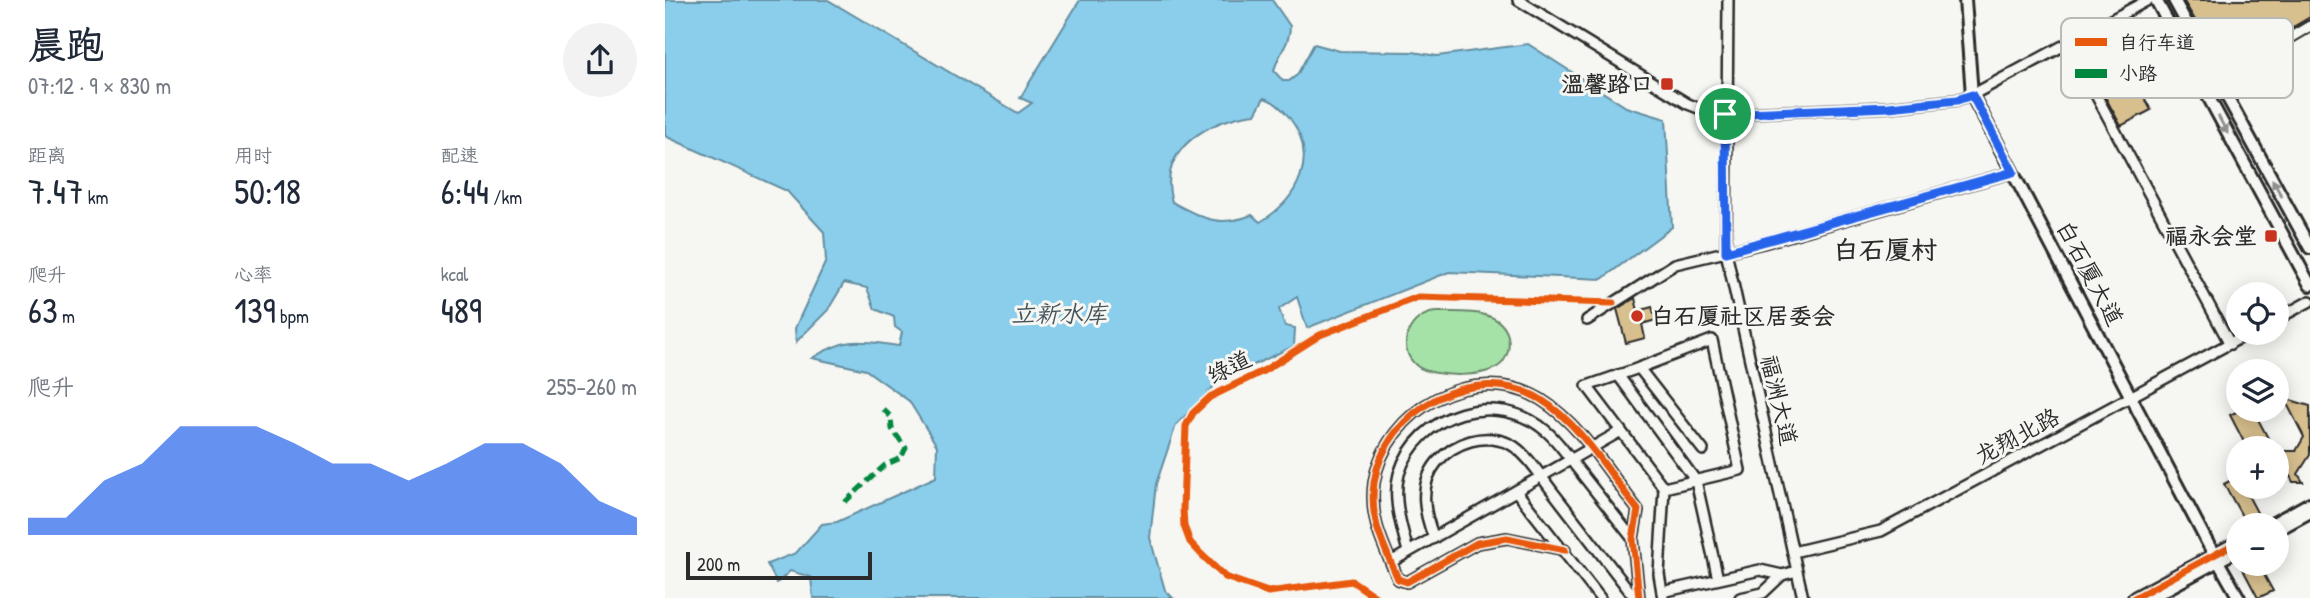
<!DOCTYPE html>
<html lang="zh">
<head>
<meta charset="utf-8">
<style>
	body { margin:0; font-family:"Patrick Hand","LXGW WenKai TC",sans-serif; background:#f2f2f3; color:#1f2937; height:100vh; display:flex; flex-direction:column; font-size:26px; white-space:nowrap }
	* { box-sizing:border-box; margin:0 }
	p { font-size:23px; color:#747a83 }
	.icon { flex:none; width:38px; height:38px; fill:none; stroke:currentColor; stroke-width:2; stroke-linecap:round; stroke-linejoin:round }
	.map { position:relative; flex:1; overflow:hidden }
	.drawer { display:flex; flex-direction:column; background:#fff; width:665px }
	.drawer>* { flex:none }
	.tools { position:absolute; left:1561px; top:282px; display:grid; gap:14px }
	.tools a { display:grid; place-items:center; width:63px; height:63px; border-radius:50%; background:#fff; box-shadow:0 4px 18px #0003; font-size:35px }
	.scale { position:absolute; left:21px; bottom:18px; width:186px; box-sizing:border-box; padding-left:7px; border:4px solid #2b2b2b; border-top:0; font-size:19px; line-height:24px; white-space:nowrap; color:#2b2b2b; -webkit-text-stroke:5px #f6f6f2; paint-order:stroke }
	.pin { position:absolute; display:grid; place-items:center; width:60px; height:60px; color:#fff; margin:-30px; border:4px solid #fff; border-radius:50%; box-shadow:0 2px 7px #0007 }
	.round { display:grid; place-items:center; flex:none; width:74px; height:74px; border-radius:37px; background:#f2f2f3 }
	.head { display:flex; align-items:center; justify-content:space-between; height:119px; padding:0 28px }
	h1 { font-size:38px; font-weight:600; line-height:52px }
	.figures { display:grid; grid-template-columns:repeat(3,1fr); gap:10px; height:119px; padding:7px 28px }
	.figures div { display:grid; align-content:center }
	.figures b { font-size:35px; font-weight:600 }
	.figures small { font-size:19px; font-weight:400 }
	.figures p { font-size:19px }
	.chart { height:196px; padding:14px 28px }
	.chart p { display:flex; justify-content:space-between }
	.chart svg { width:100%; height:126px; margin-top:7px; fill:#2563eb; opacity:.7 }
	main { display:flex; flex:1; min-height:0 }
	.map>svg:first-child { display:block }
	.green { fill:#a5e2a8; stroke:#68866a; stroke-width:2 }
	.water { fill:#8aceec; stroke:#648d9f; stroke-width:2; fill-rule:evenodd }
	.building { fill:#d7bf8e; stroke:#2b2b2b; stroke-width:2 }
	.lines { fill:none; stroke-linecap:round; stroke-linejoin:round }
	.minor-casing { stroke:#2b2b2b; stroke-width:14 }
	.major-casing { stroke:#2b2b2b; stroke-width:16 }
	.minor { stroke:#f6f6f2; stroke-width:9 }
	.major { stroke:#f6f6f2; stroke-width:10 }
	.quiet { stroke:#00873e; stroke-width:5; stroke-dasharray:10 5; stroke-linecap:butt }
	.cycleway-casing { stroke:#f6f6f2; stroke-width:11 }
	.cycleway { stroke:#e8590c; stroke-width:7 }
	.oneway { fill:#90908e }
	.route-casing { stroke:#fff; stroke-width:14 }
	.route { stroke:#2563eb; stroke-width:9 }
	.poi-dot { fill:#c8321e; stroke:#f6f6f2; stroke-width:2.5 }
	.labels { text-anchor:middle; stroke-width:6; stroke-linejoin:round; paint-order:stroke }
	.poi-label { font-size:23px; font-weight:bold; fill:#2b2b2b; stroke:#f6f6f2; text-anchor:end }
	.street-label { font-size:23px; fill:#2b2b2b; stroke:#f6f6f2 }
	.water-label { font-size:24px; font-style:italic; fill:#43545b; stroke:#f6f6f2 }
	.quarter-label { font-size:26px; font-weight:bold; fill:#2b2b2b; stroke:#f6f6f2 }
	.key { fill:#f6f6f2; stroke:#b9b9b6; stroke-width:2 }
	.key-label { font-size:19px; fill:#2b2b2b }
</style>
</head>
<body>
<main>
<section class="drawer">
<div class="head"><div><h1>晨跑</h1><p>07:12 · 9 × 830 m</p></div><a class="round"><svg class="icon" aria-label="share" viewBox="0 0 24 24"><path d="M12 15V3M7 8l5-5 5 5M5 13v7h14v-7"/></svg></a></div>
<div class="figures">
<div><p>距离</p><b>7.47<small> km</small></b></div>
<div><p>用时</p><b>50:18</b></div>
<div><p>配速</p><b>6:44<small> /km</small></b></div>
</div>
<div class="figures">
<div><p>爬升</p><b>63<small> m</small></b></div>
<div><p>心率</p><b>139<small> bpm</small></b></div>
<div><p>kcal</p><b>489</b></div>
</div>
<div class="chart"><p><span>爬升</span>255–260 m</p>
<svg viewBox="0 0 160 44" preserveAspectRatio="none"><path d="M0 44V38L10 38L20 25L30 19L40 6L50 6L60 6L70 12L80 19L90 19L100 25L110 19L120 12L130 12L140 19L150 32L160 38V44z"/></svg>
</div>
</section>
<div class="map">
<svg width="1645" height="598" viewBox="0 0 1645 598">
	<rect width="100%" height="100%" fill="#f6f6f2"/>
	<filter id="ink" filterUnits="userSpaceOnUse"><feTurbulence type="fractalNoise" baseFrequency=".0143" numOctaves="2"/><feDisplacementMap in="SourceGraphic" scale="14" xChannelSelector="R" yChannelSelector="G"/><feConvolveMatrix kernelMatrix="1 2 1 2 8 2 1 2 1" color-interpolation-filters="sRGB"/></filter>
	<g filter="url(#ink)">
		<path class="green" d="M772,312C796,313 835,307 843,336C845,345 843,355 838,362C826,379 767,378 752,366C729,347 745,313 772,312Z"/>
		<path class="water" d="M0,0H163L353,113L367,103L355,98L415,0H607L625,26C625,45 613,53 609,71L618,81H624L632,75L649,44L675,51L748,52L772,56L863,44L961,107L1001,119L1007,227L937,279L784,272L642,328L632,297L614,309L620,326L630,328L629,346L554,381L511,425L491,484L485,538L500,590L508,598H148L146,577L125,571L112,583L102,564L131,553L157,524L172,522L271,477L272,446L244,401L201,370L147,358C184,336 194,341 234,346L237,332L230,327L229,317L210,309L202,288L179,283L163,310L131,342L130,328L161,261L159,232L122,191L0,136ZM599,98C610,101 617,108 624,117C655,157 633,200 595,222L587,215C553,228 537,218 507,202C491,148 546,119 590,114Z"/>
		<g class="building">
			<polygon points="1518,0 1645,0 1645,17 1559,68"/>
			<polygon points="1444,32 1486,110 1456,126 1414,49"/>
			<polygon points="970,298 973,311 987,307 991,320 977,324 980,338 961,343 952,309"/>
			<polygon points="1619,398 1645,406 1645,455 1633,474 1638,482 1628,482 1612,451 1631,451 1639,437"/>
			<polygon points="1575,410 1588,410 1603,438 1582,448 1565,415"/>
			<polygon points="1570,478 1573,486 1578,486 1595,518 1582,525 1559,484"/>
			<polygon points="1575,564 1593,564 1608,591 1593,598"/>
		</g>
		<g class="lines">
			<defs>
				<g id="minor">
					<polyline points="853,0 1023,104 1041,111 1060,114 1224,107 1292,100 1307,95 1483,0"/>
					<polyline points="1063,0 1061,252 1138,598"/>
					<polyline points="1403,43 1565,344"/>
					<polyline points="1553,80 1645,26"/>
					<polyline points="1612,319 1645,301"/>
					<polyline points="922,320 1010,264 1098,243 1348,172"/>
					<polyline points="953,375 1031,481 1053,579"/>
					<polyline points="956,431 922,386 974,368"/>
					<polyline points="851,491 935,598"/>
					<path d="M769,538C759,513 753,485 772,462C790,442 819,432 845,444C862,453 876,477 888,492C915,527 943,563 970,598"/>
					<path d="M900,550L842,538L812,543L742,582L733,579C719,545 704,521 709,483C720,408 810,361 875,399C916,424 944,473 973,510L968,539L974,598"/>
					<path d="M743,552C737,527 727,500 734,474C753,412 832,389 881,431C893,441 903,456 912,468C931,492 950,516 968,539"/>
					<polyline points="1128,552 1216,531 1586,332"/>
					<polyline points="726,562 956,431 999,488 1075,470 1047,340 974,368 1038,450"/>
					<polyline points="997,592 1095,570 1117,575"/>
					<polyline points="998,598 994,574 999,488"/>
					<polyline points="1075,598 1098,593 1117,575 1132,571"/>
				</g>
				<g id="major">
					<polyline points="1300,0 1307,95 1542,542 1574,598"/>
					<polyline points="1491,0 1645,285"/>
					<polyline points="1509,0 1645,248"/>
					<polyline points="1605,525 1645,503"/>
					<polyline points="1612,530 1645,512"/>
					<polyline points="1469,598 1573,542"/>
					<polyline points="1485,598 1573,550"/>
				</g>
			</defs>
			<use href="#minor" class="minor-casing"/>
			<use href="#major" class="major-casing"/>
			<use href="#minor" class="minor"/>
			<use href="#major" class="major"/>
			<polyline class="quiet" points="180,502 220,465 236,458 241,448 227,429 226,417 216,407"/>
			<defs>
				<g id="cycleway">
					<path d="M900,550L842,538L812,543L742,582L733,579C719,545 704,521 709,483C720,408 810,361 875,399C916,424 944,473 973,510L968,539L974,598"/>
					<polyline points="712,598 687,581 603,592 560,577 536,554 525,542 519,526 518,509 521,426 528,413 545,397 600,370 655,335 753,297 948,303"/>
					<polyline points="1469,598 1573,542"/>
				</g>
			</defs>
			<use href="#cycleway" class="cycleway-casing"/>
			<use href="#cycleway" class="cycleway"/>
		</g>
		<defs><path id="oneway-solid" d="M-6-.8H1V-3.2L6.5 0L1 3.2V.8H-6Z" transform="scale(1.75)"/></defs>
		<g class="oneway">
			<use href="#oneway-solid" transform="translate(1558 125) rotate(62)"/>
			<use href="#oneway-solid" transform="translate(1612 188) rotate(-119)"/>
		</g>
	</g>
	<g class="lines" filter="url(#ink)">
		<defs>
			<polygon id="route" points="1307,95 1348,172 1061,252 1060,114 1224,107 1292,100"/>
		</defs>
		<use href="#route" class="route-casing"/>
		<use href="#route" class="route"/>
	</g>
	<g class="poi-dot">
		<rect x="995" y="77" width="14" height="14" rx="3.5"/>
		<rect x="1599" y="229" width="14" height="14" rx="3.5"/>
		<circle cx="972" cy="316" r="7"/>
	</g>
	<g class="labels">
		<g class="poi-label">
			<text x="988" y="92">温馨路口</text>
			<text x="1592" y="244">福永会堂</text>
			<text x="986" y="324" text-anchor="start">白石厦社区居委会</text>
		</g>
		<g class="street-label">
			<text transform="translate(1425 273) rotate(62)" y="8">白石厦大道</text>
			<text transform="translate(564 367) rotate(-27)" y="8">绿道</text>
			<text transform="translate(1114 400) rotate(77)" y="8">福洲大道</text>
			<text transform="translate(1352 436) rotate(-28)" y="8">龙翔北路</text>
		</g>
		<g class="water-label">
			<text x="394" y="322">立新水库</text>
		</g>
		<g class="quarter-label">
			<text x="1220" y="259">白石厦村</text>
		</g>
	</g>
	<rect x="1396" y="18" width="232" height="80" rx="10" class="key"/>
	<rect x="1410" y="38" width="32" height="8" fill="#e8590c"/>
	<rect x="1410" y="69" width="32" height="9" fill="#00873e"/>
	<g class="key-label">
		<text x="1454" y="49">自行车道</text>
		<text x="1454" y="80">小路</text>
	</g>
</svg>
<div class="tools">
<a><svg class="icon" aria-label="locate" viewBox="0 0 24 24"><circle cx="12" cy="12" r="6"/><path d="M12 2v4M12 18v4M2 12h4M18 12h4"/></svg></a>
<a><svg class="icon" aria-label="layers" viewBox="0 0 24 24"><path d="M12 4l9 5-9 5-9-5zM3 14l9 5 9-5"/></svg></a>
<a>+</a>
<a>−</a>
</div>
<div class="scale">200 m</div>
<div class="pin" style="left:1060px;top:114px;background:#1e9e55"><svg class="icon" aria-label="arrive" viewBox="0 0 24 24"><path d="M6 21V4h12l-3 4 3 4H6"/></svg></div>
</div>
</main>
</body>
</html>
